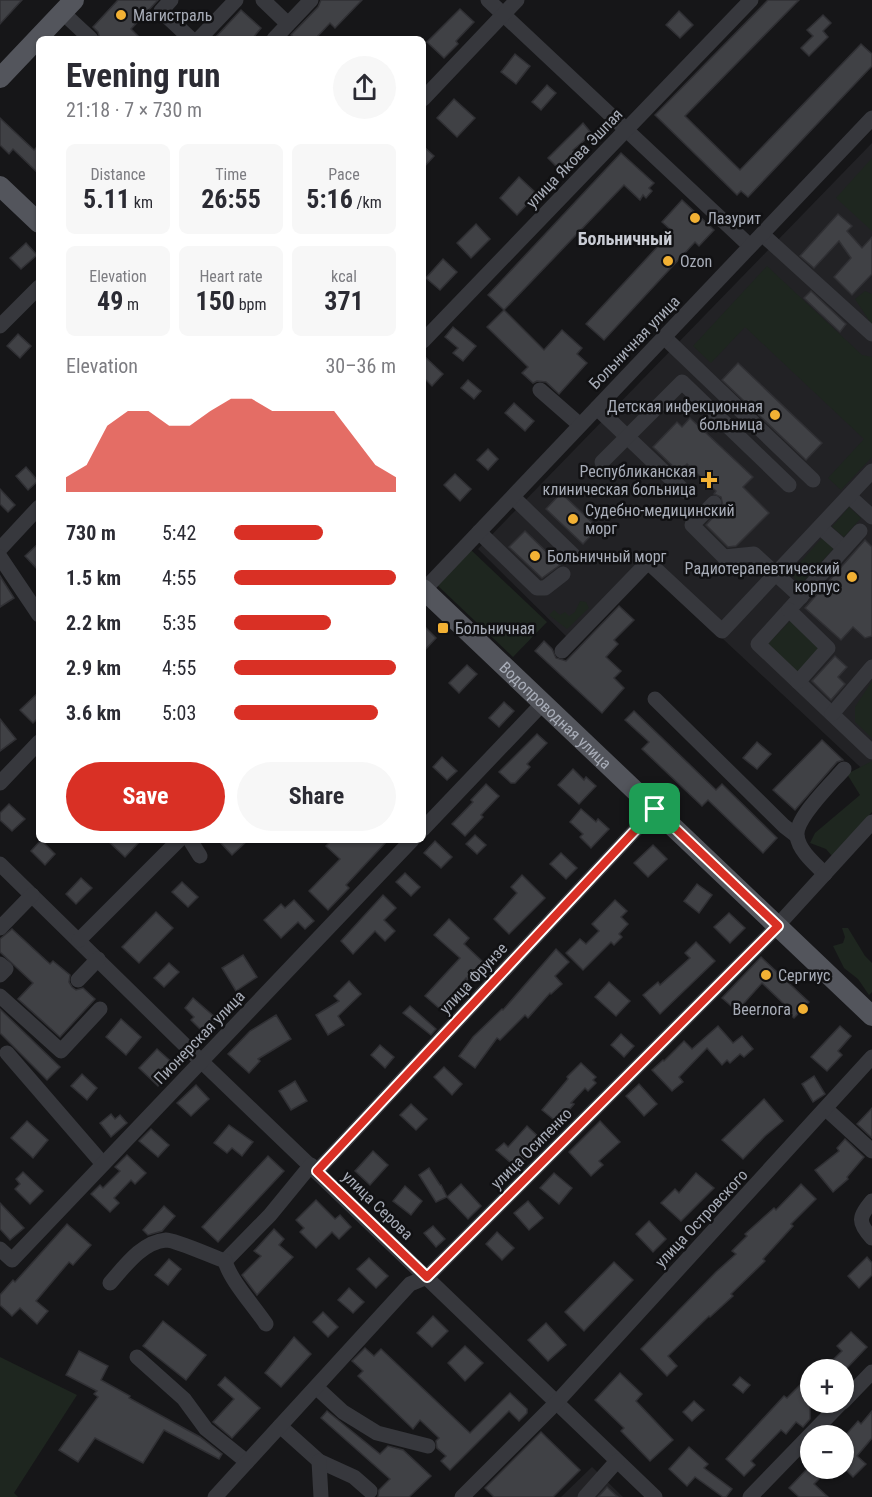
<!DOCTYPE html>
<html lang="en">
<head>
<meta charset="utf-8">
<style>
	body { margin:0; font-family:"Roboto Condensed",sans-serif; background:#f7f7f7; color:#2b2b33; height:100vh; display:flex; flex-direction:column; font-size:22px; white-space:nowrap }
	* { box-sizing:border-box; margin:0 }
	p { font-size:20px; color:#7c7c81 }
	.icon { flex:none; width:33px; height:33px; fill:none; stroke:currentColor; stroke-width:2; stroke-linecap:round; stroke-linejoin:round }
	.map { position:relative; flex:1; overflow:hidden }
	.details { position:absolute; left:36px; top:36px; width:390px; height:807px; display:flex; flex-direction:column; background:#fff; border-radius:9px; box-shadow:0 2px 4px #0004 }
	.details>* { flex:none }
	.controls { position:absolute; left:800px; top:1359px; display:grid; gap:12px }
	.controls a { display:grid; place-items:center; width:54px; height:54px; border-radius:50%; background:#fff; box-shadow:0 2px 4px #0004; font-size:30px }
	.pin { position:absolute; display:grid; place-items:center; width:51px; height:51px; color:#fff; margin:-26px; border-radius:12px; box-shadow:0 3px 9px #0006 }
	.round { display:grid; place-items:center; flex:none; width:63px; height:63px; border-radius:32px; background:#f7f7f7 }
	.head { display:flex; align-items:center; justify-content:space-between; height:102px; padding:0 30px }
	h1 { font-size:33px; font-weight:700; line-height:45px }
	.stats { display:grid; grid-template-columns:repeat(3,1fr); gap:9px; height:102px; padding:6px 30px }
	.stats div { display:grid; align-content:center; border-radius:9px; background:#f7f7f7; text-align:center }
	.stats b { font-size:26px; font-weight:700 }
	.stats small { font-size:16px; font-weight:400 }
	.stats p { font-size:16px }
	.chart { height:168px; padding:12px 30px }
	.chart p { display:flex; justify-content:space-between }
	.chart svg { width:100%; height:108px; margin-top:6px; fill:#d93025; opacity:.7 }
	.button { display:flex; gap:12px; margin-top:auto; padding:12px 30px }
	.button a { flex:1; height:69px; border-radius:36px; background:#d93025; color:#fff; font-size:24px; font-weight:700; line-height:69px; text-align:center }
	.button a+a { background:#f7f7f7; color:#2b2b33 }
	ul { padding:0 30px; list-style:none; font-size:20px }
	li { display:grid; grid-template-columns:96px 72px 1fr; align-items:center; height:45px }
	li i { height:15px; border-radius:8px; background:#d93025 }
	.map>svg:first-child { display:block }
	.built { fill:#222225 }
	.green { fill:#1e261f }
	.building { fill:#404145; stroke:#303034; stroke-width:1.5 }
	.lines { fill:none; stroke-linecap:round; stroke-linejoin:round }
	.minor { stroke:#37383d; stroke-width:15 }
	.major { stroke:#53555c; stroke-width:20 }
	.route-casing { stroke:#fff; stroke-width:12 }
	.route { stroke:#d93025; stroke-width:8 }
	.poi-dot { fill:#f2b134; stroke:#111113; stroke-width:2 }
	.labels { text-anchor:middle; stroke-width:5; stroke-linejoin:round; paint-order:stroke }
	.poi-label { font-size:16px; fill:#a8adb8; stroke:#111113; text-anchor:start }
	.street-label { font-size:16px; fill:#a8adb8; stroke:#111113 }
	.neighbourhood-label { font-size:18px; font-weight:bold; fill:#c9ccd4; stroke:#111113 }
</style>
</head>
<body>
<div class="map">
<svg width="872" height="1497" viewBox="0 0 872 1497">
	<rect width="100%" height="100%" fill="#161618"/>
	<g class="built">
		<polygon points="872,143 872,778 648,569 574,644 478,549"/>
		<polygon points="592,1467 623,1497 561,1497"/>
	</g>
	<g class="green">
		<polygon points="872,158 872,231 836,198"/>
		<polygon points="767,266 862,355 872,357 872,457 841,490 828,478 864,439 745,327 711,363 693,346"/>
		<polygon points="865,291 872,294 872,325 855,299"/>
		<polygon points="849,507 861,518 844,537 832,527"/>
		<polygon points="822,538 834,548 801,584 790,574"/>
		<polygon points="470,549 547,622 513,657 436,584"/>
		<polygon points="580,601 586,602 589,608 567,629 549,615 554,610 560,615 565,612 569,616 575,612"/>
		<polygon points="792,619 823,648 793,678 763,649"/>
		<polygon points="872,681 872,738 855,722 855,707"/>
		<polygon points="872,761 872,812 832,856 826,849 810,843 815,833 860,795 847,774"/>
		<polygon points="842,928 848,928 865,956 872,963 872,992 869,995 858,979 844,968 833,946 843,943 845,937"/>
		<polygon points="0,1357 77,1395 14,1493 18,1497 0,1497"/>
	</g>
	<g class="building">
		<polygon points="0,0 22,0 0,24"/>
		<polygon points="118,0 158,0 131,29 141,39 100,39 98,32 93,27"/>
		<polygon points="321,0 362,0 335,28 330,23 315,39 296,39 291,35 318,7"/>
		<polygon points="768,0 799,0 685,116 740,170 861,44 872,54 872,66 748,197 741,191 737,195 655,115"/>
		<polygon points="460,9 474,22 456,41 458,44 444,58 427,42"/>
		<polygon points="241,10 261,28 252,39 214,39"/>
		<polygon points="679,11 693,25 680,38 666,25"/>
		<polygon points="823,15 831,23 823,31 828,37 809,56 801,48 813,36 807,30"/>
		<polygon points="515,54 530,66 516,84 501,72"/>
		<polygon points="547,85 556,93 541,110 532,102"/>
		<polygon points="454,99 475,118 457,137 437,118"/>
		<polygon points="0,118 34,150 39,145 39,174 13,149 9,154 0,145"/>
		<polygon points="583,123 592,134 573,150 577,154 560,170 548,158"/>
		<polygon points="423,146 434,156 423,168"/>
		<polygon points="621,153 654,183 649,188 652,191 646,198 643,195 640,200 624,185 504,310 488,295"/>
		<polygon points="519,177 537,194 517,215 500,198"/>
		<polygon points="682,200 714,230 699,246 695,242 604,340 586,324 672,231 662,222"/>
		<polygon points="838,214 852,226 847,231 862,248 872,237 872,274 852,295 834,277 851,258 839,241 814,268 800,256"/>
		<polygon points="476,224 490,239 471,258 457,243"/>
		<polygon points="26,243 37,255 21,269 10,258"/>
		<polygon points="443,259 457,272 440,290 426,278"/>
		<polygon points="811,291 846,324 840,332 804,298"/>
		<polygon points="504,310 544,350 562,330 582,348 577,354 587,363 559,394 546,382 537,381 533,383 522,373 528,367 487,327"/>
		<polygon points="453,327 476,346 463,361 453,353 458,348 445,337"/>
		<polygon points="18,334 31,346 20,358 7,346"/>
		<polygon points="423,355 443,374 432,386 423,377"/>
		<polygon points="738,363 822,443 806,460 722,380"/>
		<polygon points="468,380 481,391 474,399 461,388"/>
		<polygon points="514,403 534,421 525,431 505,413"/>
		<polygon points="690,418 753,477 743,487 769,513 736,546 728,547 706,525 723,506 721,497 714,494 716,491 687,464 679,472 653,447 677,422 682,427"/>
		<polygon points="488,449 498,459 488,470 477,460"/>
		<polygon points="26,467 38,481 28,490 16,476"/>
		<polygon points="455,474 471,489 460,501 444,485"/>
		<polygon points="0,489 15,505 8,512 0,504"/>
		<polygon points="561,493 598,528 583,544 546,509"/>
		<polygon points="525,531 560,565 542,578 509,547"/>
		<polygon points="865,540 872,547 872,636 865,638 853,627 841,640 805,608"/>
		<polygon points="39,543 39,571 25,556"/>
		<polygon points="0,576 14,598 0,607"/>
		<polygon points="619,606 634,620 614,640 618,644 606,657 621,671 614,678 624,688 602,713 535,651 544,641 552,649 556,658 566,661"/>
		<polygon points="423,625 436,638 423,652"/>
		<polygon points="835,656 847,667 838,677 845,684 831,700 812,681"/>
		<polygon points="467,665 477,674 459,693 449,683"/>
		<polygon points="39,692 39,717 33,723 20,710"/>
		<polygon points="504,702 514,711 499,727 489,718"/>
		<polygon points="634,711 716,790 722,784 777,838 763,853 708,800 702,806 642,749 649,742 625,720"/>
		<polygon points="0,719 16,739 0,751"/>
		<polygon points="537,734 547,743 527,764 530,767 515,783 511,783 499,772"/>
		<polygon points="822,740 843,760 837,762 795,810 773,790"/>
		<polygon points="757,742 771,754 757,769 743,758"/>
		<polygon points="442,757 457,771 447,780 433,767"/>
		<polygon points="573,769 584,780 586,777 596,786 579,804 558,785"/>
		<polygon points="486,784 499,796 481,815 483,817 465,836 452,824 473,802 471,800"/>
		<polygon points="9,804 25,819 12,831 0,820 0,813"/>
		<polygon points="581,809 596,822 598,819 609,829 591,848 580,837 583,834 570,822"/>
		<polygon points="475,835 486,845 477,854 466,844"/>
		<polygon points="41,840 55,854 45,865 31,851"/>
		<polygon points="107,840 141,840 125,857"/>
		<polygon points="218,840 248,840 232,855"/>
		<polygon points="332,840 388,840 346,885 349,888 328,910 309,891 340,859 326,846"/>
		<polygon points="435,841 452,857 441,868 424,853"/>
		<polygon points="653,845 667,859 648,877 634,863"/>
		<polygon points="561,853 577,868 566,879 550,864"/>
		<polygon points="405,873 420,887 411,896 396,882"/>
		<polygon points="522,875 545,898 509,934 494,919 517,893 511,887"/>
		<polygon points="81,878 92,888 76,904 66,894"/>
		<polygon points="182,882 198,897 188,907 172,892"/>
		<polygon points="697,884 712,895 699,913 684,901"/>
		<polygon points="383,895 396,908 384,920 395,931 385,941 375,931 353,954 341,941"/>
		<polygon points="294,900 314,921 305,929 298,922 281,938 264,920 281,904 285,908"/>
		<polygon points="615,900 627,911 621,917 628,924 619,934 622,937 614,945 611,942 583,970 566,953 580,939 586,944 599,931 592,924"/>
		<polygon points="156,912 173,928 139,963 122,947"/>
		<polygon points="729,913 745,928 730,943 714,927"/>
		<polygon points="449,919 469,938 464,944 484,963 467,980 466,978 440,1009 425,996 460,958 434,935"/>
		<polygon points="12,929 50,964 53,961 70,975 69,982 72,987 76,990 83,988 95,999 60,1037 18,999 33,983 0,952 0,939"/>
		<polygon points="696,942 715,961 660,1014 643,995 658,982 660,985 690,958 685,953"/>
		<polygon points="556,949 569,962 555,976 562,984 551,994 550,993 528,1018 525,1015 500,1040 497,1038 475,1068 459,1056 473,1037 502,1009 503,1010"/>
		<polygon points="243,955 257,977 236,991 222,968"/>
		<polygon points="761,957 809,1002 794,1018 782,1007 785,1005 762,983 737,1011 722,998"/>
		<polygon points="169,963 179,972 164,987 154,978"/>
		<polygon points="349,981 361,994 338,1016 344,1025 328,1035 316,1015 339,1001 334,996"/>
		<polygon points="609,982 630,1001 616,1016 595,997"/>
		<polygon points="193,998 217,1019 204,1033 191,1020 194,1017 185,1008"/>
		<polygon points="410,1006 436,1029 431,1035 403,1013"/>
		<polygon points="0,1009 60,1067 47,1080 0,1033"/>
		<polygon points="276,1015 291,1039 258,1059 260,1061 249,1073 228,1054 250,1031"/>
		<polygon points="121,1019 141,1037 126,1055 106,1037"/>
		<polygon points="718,1026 733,1043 742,1036 753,1049 744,1057 740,1054 730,1063 727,1060 722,1065 707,1048 679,1077 683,1082 672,1091 652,1070 663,1060 664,1061 684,1041 692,1049"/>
		<polygon points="840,1026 851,1036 838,1051 842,1055 827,1071 811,1057"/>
		<polygon points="621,1034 634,1046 624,1057 611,1045"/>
		<polygon points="380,1045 394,1057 385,1068 371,1055"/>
		<polygon points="157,1049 176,1066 158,1086 139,1068"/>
		<polygon points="581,1063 596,1077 593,1080 596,1083 588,1091 585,1088 571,1103 574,1104 558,1123 542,1110 568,1079 567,1077"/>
		<polygon points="444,1067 462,1084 452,1095 434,1077"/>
		<polygon points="82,1074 97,1088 87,1100 71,1086"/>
		<polygon points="814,1076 825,1094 813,1102 802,1084"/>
		<polygon points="295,1081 307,1101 291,1110 279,1091"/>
		<polygon points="639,1084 657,1104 644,1116 626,1096"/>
		<polygon points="196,1085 209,1099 191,1116 177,1103"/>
		<polygon points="764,1099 783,1121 765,1136 743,1159 722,1140"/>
		<polygon points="411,1104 427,1119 416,1130 400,1115"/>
		<polygon points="872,1108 872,1138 857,1124"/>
		<polygon points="111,1114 115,1119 120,1115 127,1123 111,1137 100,1123"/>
		<polygon points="27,1121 48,1140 33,1158 11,1138"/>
		<polygon points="600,1121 620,1142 599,1161 603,1165 591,1176 569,1152"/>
		<polygon points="229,1125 253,1142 242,1156 232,1148 227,1153 214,1143"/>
		<polygon points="527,1126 543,1141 517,1168 496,1150 504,1143 508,1147"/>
		<polygon points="151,1129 169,1145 158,1157 139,1141"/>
		<polygon points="845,1139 864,1157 847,1177 848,1179 833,1192 815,1170 839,1151 837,1148"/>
		<polygon points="373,1151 388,1165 370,1185 355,1171"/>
		<polygon points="127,1155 146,1173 135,1184 131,1180 114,1198 119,1203 110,1212 91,1194 100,1185 103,1188 120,1171 115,1167"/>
		<polygon points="268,1156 284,1171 218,1242 202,1227"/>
		<polygon points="429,1168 440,1185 441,1185 447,1197 436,1202 419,1175"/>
		<polygon points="23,1172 43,1191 30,1204 15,1189 20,1184 16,1179"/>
		<polygon points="554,1173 572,1188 559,1204 540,1188"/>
		<polygon points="696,1173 714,1188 681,1221 661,1203 675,1189 679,1193"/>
		<polygon points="461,1184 481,1206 468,1219 447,1197"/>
		<polygon points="801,1184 816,1199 791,1224 793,1226 763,1259 765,1261 731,1294 733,1296 710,1317 709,1316 668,1356 677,1366 667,1376 641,1349 716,1272 736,1254 732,1251 747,1236 745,1234 774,1208 776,1210"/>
		<polygon points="405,1186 422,1201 411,1215 393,1201"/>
		<polygon points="316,1200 335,1219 340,1215 351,1227 339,1239 332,1232 316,1248 300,1232 304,1228 296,1220"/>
		<polygon points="528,1201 543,1218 529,1230 514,1213"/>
		<polygon points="0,1203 24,1228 10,1240 0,1229"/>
		<polygon points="164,1206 175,1216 162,1231 148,1235 143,1230"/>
		<polygon points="649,1221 666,1239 653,1252 636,1234"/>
		<polygon points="67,1224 91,1245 73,1265 69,1262 36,1301 48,1311 37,1324 20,1308 12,1316 0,1305 0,1295 13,1280 15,1282"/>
		<polygon points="433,1226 445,1239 436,1247 424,1233"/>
		<polygon points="274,1229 284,1239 279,1245 293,1257 257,1295 242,1275 261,1256 254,1251"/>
		<polygon points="497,1232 514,1248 502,1260 486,1244"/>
		<polygon points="867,1257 872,1263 872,1275 859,1288 848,1276"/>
		<polygon points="369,1258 388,1276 376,1288 357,1269"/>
		<polygon points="169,1259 181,1269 168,1285 155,1275"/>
		<polygon points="614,1262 633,1280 584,1331 565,1312"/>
		<polygon points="349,1288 364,1302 353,1313 338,1300"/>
		<polygon points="323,1312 338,1327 328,1337 313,1322"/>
		<polygon points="433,1316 448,1331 432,1347 417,1333"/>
		<polygon points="163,1321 206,1355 186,1380 143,1346"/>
		<polygon points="546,1323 566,1345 548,1361 528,1340"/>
		<polygon points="851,1332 867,1347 845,1370 823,1370 842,1351 837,1346"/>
		<polygon points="294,1337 311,1354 281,1387 265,1373"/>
		<polygon points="465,1346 483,1363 465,1381 448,1363"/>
		<polygon points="365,1348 374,1356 381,1349 470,1433 510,1393 527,1409 527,1413 519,1421 509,1411 450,1470 441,1461 446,1456 437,1448 436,1441 439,1438 420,1420 413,1429 358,1376 363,1371 352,1361"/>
		<polygon points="79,1351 108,1366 101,1380 130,1396 129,1398 200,1437 222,1454 219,1459 164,1430 143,1463 95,1438 78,1462 59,1450 98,1397 94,1394 97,1391 66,1375"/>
		<polygon points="620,1373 642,1394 636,1401 673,1440 650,1461 621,1431 624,1428 595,1400"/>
		<polygon points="810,1375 810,1419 803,1427 796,1422 786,1434 781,1430 751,1461 755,1465 744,1476 726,1459 784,1396 787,1398"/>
		<polygon points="225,1377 260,1408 232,1438 213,1422 234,1399 218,1385"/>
		<polygon points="740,1377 750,1385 743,1393 733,1385"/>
		<polygon points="694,1401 704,1410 692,1421 683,1412"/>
		<polygon points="327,1411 380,1454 388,1446 403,1450 431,1476 409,1497 378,1497 379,1490 390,1479 321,1418"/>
		<polygon points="872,1411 872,1438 857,1456 866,1464 853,1477 843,1467 843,1438 858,1421 861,1424"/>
		<polygon points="541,1432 580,1470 553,1497 494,1497 485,1488"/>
		<polygon points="689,1447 708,1464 704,1468 732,1489 726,1497 723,1497 695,1477 687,1486 669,1469"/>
		<polygon points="808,1468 817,1468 823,1475 814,1484 828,1497 799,1497 789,1488"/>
		<polygon points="607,1487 618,1497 598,1497"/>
	</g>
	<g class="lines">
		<g class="minor">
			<polyline points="171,0 161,11 191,39"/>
			<polyline points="263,0 288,24"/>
			<polyline points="488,0 750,246"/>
			<polyline points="62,12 91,39"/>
			<polyline points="199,39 236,0"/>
			<polyline points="274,39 311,0"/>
			<polyline points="423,99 517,0"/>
			<polyline points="762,234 872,334"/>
			<polyline points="0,326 39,287"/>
			<polyline points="664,337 813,480"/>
			<polyline points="423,341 751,0"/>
			<polyline points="540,390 580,425"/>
			<polyline points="597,408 684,491"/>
			<polyline points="602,462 682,382 789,485"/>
			<polyline points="849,496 872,517"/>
			<polyline points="513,497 573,555"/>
			<polyline points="714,503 692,525 724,557 754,554 801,597"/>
			<polyline points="820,527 844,548"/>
			<polyline points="860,531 758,644 872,752"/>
			<polyline points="479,532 537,588 545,588 563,574"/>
			<polyline points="0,549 39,507"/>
			<polyline points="0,557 39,615"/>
			<polyline points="423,591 872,118"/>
			<polyline points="789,610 828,648 798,682"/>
			<polyline points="562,651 648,562 722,631 872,471"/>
			<polyline points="655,699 784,826 797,836"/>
			<polyline points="832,714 872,667"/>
			<polyline points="0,783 39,742"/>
			<polyline points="423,829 543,703"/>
			<polyline points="190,840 200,856"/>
			<polyline points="0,864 201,1061 655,1497"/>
			<path d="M825,874C815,864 799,851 797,836C795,818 832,783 844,769"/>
			<polyline points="0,928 32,895"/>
			<polyline points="79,940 179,840"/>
			<polyline points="0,964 6,969 0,975"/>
			<polyline points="78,980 98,959"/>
			<polyline points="0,996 61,1051 100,1009"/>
			<polyline points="7,1053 103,1164"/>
			<polyline points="826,1109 872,1151"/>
			<polyline points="317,1171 655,809"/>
			<path d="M872,1201C859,1217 857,1222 872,1238"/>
			<polyline points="0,1249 12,1260 412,840"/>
			<polyline points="225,1261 270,1215 311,1165"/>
			<path d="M110,1283C125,1266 142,1242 166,1240C176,1240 213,1257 225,1261C230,1280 254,1306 266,1324"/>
			<polyline points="137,1357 184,1399 206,1429 247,1462"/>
			<polyline points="316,1387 343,1412 377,1433 428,1446"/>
			<polyline points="843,1402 872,1372"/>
			<polyline points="280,1426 319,1461 354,1477 370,1491"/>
			<polyline points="319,1461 321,1497"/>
			<polyline points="215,1497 410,1284 427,1277 768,936 872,822"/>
			<polyline points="462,1497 556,1403 872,1057"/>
			<polyline points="585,1497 617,1461"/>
			<polyline points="750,1497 842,1402"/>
		</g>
		<g class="major">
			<polyline points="0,78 74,0"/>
			<polyline points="0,186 39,223"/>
			<path id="s1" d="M423,589L872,1016"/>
		</g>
	</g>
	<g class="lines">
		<defs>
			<polygon id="route" points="655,809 778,926 427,1277 317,1171"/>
		</defs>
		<use href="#route" class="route-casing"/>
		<use href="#route" class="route"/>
	</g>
	<g class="poi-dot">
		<circle cx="121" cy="15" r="6"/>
		<circle cx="695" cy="218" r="6"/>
		<circle cx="668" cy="261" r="6"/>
		<circle cx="775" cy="415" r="6"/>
		<path d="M706 471h6v6h6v6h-6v6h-6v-6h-6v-6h6z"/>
		<circle cx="573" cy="519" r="6"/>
		<circle cx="535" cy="556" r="6"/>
		<circle cx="852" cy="577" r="6"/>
		<rect x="437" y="622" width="12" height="12" rx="3"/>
		<circle cx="766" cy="975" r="6"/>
		<circle cx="803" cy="1009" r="6"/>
	</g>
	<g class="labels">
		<g class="poi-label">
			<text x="133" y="21">Магистраль</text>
			<text x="707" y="224">Лазурит</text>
			<text x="680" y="267">Ozon</text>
			<text x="763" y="412" text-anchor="end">Детская инфекционная<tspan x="763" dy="18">больница</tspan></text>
			<text x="696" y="477" text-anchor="end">Республиканская<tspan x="696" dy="18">клиническая больница</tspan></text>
			<text x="585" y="516">Судебно-медицинский<tspan x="585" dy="18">морг</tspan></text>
			<text x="547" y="562">Больничный морг</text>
			<text x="840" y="574" text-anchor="end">Радиотерапевтический<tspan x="840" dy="18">корпус</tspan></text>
			<text x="455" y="634">Больничная</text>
			<text x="778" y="981">Сергиус</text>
			<text x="791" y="1015" text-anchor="end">Beerлога</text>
		</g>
		<g class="street-label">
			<text transform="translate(574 158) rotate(-46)" y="6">улица Якова Эшпая</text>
			<text transform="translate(634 342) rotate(-46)" y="6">Больничная улица</text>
			<text dy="6" stroke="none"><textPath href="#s1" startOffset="183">Водопроводная улица</textPath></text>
			<text transform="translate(473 978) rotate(-47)" y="6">улица Фрунзе</text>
			<text transform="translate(199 1037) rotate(-46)" y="6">Пионерская улица</text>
			<text transform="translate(531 1148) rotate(-45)" y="6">улица Осипенко</text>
			<text transform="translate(378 1205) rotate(44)" y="6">улица Серова</text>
			<text transform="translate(701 1218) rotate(-47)" y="6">улица Островского</text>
		</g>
		<g class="neighbourhood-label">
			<text x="625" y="245">Больничный</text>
		</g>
	</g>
</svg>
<div class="controls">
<a>+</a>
<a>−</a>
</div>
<div class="pin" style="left:655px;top:809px;background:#1e9e55"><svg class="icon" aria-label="arrive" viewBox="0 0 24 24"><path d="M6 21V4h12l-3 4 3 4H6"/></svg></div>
<section class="details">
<div class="head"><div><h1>Evening run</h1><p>21:18 · 7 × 730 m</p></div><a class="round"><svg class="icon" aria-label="share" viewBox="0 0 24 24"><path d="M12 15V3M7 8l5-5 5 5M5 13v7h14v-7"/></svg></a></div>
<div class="stats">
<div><p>Distance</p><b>5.11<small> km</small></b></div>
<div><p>Time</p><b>26:55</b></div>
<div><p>Pace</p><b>5:16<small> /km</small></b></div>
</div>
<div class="stats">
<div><p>Elevation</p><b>49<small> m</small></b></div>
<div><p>Heart rate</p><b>150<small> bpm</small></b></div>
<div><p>kcal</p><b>371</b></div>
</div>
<div class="chart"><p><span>Elevation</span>30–36 m</p>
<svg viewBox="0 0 160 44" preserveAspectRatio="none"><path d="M0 44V38L10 33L20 17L30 11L40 11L50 17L60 17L70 11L80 6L90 6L100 11L110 11L120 11L130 11L140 22L150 33L160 38V44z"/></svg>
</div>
<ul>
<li><b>730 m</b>5:42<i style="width:55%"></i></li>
<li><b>1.5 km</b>4:55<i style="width:100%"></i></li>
<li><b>2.2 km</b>5:35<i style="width:60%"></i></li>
<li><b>2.9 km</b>4:55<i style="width:100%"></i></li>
<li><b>3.6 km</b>5:03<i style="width:89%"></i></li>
</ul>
<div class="button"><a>Save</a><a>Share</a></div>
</section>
</div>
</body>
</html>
